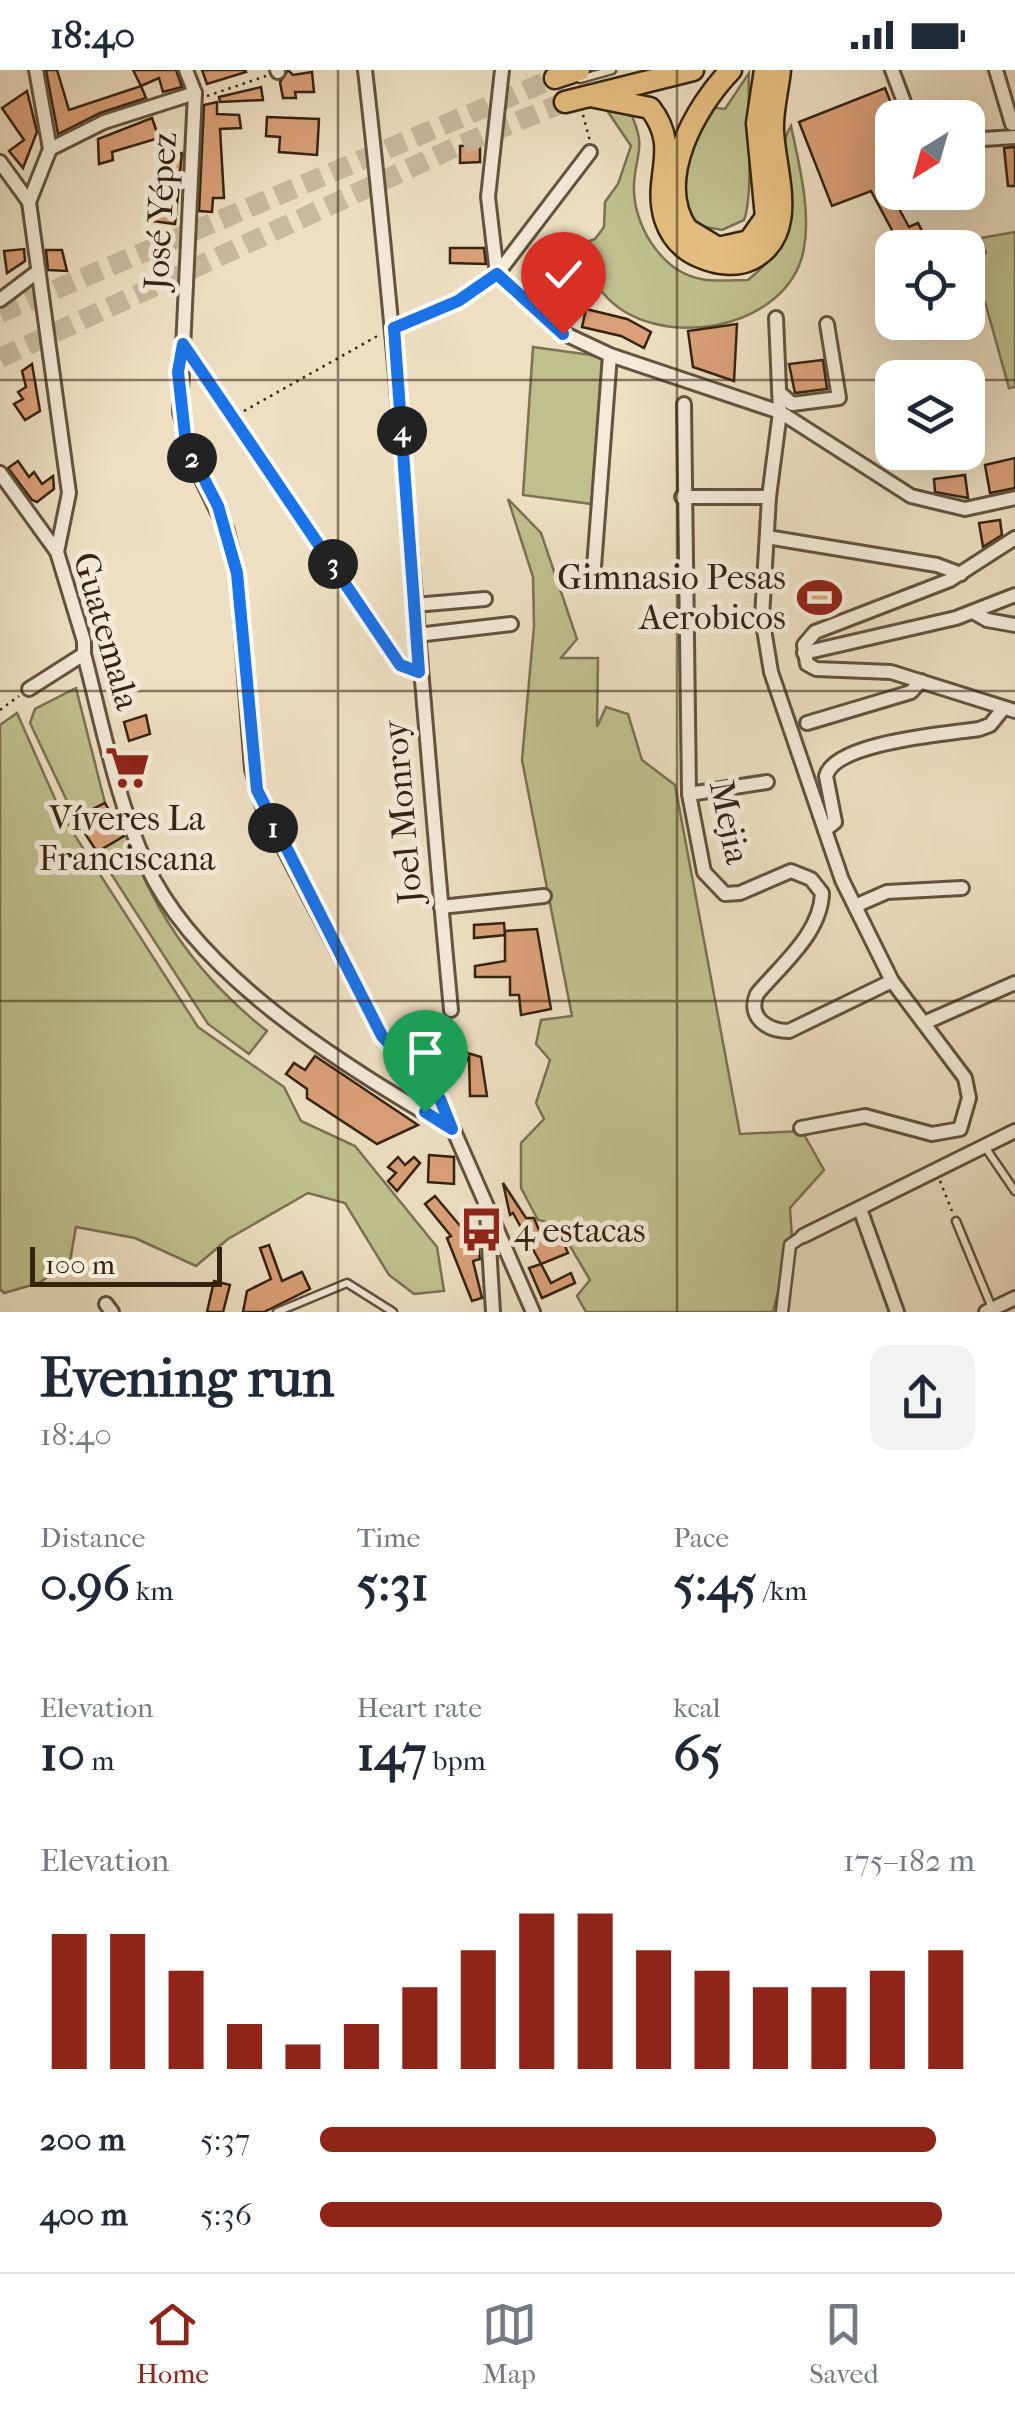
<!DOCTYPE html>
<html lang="en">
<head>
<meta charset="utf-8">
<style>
	body { margin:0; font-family:"IM FELL French Canon",serif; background:#f2f2f3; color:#1f2937; height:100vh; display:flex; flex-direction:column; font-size:38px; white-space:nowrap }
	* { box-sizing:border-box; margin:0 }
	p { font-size:32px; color:#747a83 }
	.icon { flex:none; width:55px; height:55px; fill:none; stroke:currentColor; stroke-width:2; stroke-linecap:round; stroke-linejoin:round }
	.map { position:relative; height:1242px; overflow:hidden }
	.drawer { display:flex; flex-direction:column; background:#fff; flex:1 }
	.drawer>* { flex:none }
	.needle { width:65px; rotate:217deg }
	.buttons { position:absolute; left:875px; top:30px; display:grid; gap:20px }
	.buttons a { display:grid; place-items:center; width:110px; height:110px; border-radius:20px; background:#fff; box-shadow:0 10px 40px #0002; font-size:50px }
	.scale { position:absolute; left:30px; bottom:25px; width:192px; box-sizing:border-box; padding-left:10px; border:5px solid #352310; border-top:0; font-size:28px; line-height:35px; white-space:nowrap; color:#352310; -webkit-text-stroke:8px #f4ead8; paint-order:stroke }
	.pin { position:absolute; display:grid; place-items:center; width:85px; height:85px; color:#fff; margin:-102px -42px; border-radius:50% 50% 50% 0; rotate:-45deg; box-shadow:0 0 10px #0007 }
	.pin .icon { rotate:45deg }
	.km { position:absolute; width:50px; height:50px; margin:-25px; border-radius:50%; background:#222; color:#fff; font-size:28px; line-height:50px; text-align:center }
	.round { display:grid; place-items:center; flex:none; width:105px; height:105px; border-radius:20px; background:#f2f2f3 }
	.headline { display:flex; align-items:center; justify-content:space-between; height:170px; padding:0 40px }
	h1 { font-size:55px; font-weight:800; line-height:75px }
	.metrics { display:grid; grid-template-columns:repeat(3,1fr); gap:15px; height:170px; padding:10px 40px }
	.metrics div { display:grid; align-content:center }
	.metrics b { font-size:50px; font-weight:800 }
	.metrics small { font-size:28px; font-weight:400 }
	.metrics p { font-size:28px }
	.chart { height:280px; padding:20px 40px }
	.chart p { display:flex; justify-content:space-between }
	.chart svg { width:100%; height:180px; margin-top:10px; stroke:#8f2418; stroke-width:6 }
	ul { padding:0 40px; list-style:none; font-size:32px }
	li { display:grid; grid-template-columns:160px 120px 1fr; align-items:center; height:75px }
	li i { height:25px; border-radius:12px; background:#8f2418 }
	.status { display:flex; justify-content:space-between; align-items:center; height:70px; padding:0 50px; background:#fff; direction:ltr }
	.status svg { height:28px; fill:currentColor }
	.tab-bar { display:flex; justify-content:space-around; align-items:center; height:140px; border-top:2px solid #e0e1e3; background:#fff; font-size:28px; color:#747a83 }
	.tab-bar a { display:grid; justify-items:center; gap:5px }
	.tab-bar .active { color:#8f2418 }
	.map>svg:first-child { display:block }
	.green { fill:#c0c08f; stroke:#7a7250; stroke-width:2.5 }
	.building { fill:#daa079; stroke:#352310; stroke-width:2.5 }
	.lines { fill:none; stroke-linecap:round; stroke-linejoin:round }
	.primary-tunnel { stroke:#c9b99f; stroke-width:20; stroke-dasharray:20 10; stroke-linecap:butt }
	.service-casing { stroke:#63523d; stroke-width:11 }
	.pedestrian-casing { stroke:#63523d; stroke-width:15 }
	.minor-casing { stroke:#63523d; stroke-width:18 }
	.primary-casing { stroke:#352310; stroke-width:25 }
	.path { stroke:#352310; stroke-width:2.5; stroke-dasharray:2.5 5; stroke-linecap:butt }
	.service { stroke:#f4ead8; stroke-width:6 }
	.pedestrian { stroke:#f4ead8; stroke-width:10 }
	.minor { stroke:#f4ead8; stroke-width:12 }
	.primary { stroke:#e7c082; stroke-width:20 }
	.route-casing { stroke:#fff; stroke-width:20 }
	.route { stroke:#1a73e8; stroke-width:12 }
	.grid { fill:none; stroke:#352310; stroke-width:2.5; stroke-opacity:0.55 }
	.labels { text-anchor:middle; stroke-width:10; stroke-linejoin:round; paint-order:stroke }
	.street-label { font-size:35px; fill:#352310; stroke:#f4ead8 }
	.poi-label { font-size:35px; fill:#352310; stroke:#f4ead8; text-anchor:end }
</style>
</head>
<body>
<div class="status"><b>18:40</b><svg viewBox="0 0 49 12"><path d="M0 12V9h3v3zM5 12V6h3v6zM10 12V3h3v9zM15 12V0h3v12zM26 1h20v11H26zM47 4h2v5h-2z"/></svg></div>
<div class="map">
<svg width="1015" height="1242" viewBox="0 0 1015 1242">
	<rect width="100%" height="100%" fill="#eedfc3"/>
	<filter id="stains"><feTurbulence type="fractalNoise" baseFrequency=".002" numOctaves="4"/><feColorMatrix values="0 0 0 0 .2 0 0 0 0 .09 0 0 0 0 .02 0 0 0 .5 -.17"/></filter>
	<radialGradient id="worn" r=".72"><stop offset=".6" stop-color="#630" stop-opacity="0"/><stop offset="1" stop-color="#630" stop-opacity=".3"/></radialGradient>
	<g class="green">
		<path d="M749,3C747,39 754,125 744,150L722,160L689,154C673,114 690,75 708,37L725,39Z"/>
		<path d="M604,36L632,46C646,79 636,82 634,114C632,153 660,201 701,209C716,212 733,210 748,210C825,149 764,97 791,56C799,94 811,140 804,178C790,262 653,284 603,223C592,210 588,189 584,173L595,169L604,157L605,132L618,114L631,76Z"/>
		<polygon points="1015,162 1015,317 1009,318 985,232 968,237 968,190 986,183 981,168"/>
		<polygon points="533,277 606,287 599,435 523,425"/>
		<polygon points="508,429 541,463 577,569 561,588 598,588 597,657 606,637 628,644 642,690 675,715 740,1064 802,1061 824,1100 790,1138 792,1167 773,1242 586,1242 577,1226 590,1210 557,1154 538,1150 521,1118 521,1073 544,1049 536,1033 550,990 536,974 541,950 572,946 522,690 534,556 533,507"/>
		<polygon points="76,618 105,733 75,748 30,653 35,639"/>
		<polygon points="17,643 63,747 198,957 284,1017 301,1051 355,1076 437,1177 444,1221 414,1224 389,1205 345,1133 308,1123 228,1169 196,1196 135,1168 76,1157 70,1191 39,1213 4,1223 0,1219 0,655"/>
		<path d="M127,764C153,844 201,909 267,961L249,984L208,954L97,782Z"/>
	</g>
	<g class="building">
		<polygon points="46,0 57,0 69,40 141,16 146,28 100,43 58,64"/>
		<polygon points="133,0 176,0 182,17 163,22 159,8 141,16"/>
		<polygon points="202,0 245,0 246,2 207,14"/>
		<polygon points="288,0 293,5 312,2 314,22 295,22 296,28 283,28 280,12"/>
		<polygon points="261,17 263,30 220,32 219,27"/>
		<polygon points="885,18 897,48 892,48 892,126 909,157 918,153 926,169 906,178 893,178 888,167 894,164 871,121 832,136 799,52"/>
		<polygon points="27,21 37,62 23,98 9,81 24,70 2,38"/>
		<polygon points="217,32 217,44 239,45 241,58 220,59 224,128 213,128 212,142 199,141 204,35"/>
		<polygon points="267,47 319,49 317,85 279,82 280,67 266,66"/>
		<polygon points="152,48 159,68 112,82 113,90 99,94 98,69"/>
		<polygon points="480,75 480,92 460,93 460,76"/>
		<polygon points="1015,77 1015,116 1008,116 1004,78"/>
		<polygon points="182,83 175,154 152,151 160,91"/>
		<polygon points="450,178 484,178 486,194 450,193"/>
		<polygon points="24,179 25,191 7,203 4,181"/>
		<polygon points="46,180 62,180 67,201 48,200"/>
		<polygon points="586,239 627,249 651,262 644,278 621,266 582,257"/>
		<polygon points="737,254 734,311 693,297 688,261"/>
		<polygon points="823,290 827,319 795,323 789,294"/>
		<polygon points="32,294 40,341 25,350 14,334 23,329 18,322 26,317 22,301"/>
		<polygon points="1015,388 1015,418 990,423 985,395"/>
		<polygon points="18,391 29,407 34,402 42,414 53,406 54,419 37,432 32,430 8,398"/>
		<polygon points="965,405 968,428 935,422 934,409"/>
		<polygon points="1000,450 1002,465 983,477 979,453"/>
		<polygon points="829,517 831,534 809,543 808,519"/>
		<polygon points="146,645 150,664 129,671 124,652"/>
		<polygon points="105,733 124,766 97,782 75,748"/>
		<polygon points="504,853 505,865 474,868 474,855"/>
		<polygon points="537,859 551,939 521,945 519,925 510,925 510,907 475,907 475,896 505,891 505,861"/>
		<polygon points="441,956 455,963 454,979 481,987 487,1026 470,1026 469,987 465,993 432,977"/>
		<polygon points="315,986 418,1055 377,1074 307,1028 307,1019 286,1004 294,993 305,1000"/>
		<polygon points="427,990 452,1009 445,1019 422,995"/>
		<polygon points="429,1085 454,1087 454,1114 428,1112"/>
		<polygon points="398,1087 405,1095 414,1087 420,1093 397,1121 388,1111 396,1103 388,1097"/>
		<polygon points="503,1113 526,1148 534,1148 541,1165 558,1160 568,1183 541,1194 551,1213 571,1203 575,1213 542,1228 529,1198 541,1194 513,1143 510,1145"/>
		<polygon points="435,1126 478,1177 480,1189 473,1191 482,1228 472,1231 447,1168 451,1166 425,1134"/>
		<polygon points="269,1175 282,1211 302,1202 310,1219 264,1242 243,1242 247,1221 271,1209 260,1178"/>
		<polygon points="214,1211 230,1215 223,1242 207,1242"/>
	</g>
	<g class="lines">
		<g class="primary-tunnel">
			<polyline points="0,243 555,8"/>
			<polyline points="0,288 460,75 565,32"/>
		</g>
		<defs>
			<g id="service">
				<polyline points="580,9 612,0"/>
				<polyline points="985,1077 1015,1121"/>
				<polyline points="956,1151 992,1238"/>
				<polyline points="277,1242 347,1213 393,1242"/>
			</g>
			<polyline id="pedestrian" points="782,1242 790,1175 803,1166"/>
			<g id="minor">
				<polyline points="36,0 50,79"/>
				<polyline points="186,0 195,23 180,342 193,391 227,461 237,503 252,699 264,740 382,966 440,1029 533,1242"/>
				<polyline points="277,0 278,2"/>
				<path d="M365,0C401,313 421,627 451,940"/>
				<polyline points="892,0 910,48"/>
				<polyline points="996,0 1012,54"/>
				<polyline points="968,70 1015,67"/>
				<polyline points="0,92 29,132 69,423 57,482"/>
				<polyline points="29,132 50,79 104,52 195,23"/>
				<polyline points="497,204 563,263 610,285 780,342 911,426 965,439 1015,428"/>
				<polyline points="497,204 488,127 502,0"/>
				<polyline points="0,230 37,202"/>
				<polyline points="776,248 780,342 769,427 762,547 771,602 842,810 892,911 965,1008 969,1028 960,1059 932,1064 865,1046 801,1058"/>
				<polyline points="394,259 458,231 497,204 590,82"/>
				<polyline points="183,273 401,595 419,602"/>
				<polyline points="780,323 792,334 839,328 827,254"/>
				<path d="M684,334L689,724L704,802L725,824L740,823L791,801L811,809L822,823C821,863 782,894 757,924C747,947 767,961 789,961L892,911"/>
				<path d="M0,403L57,482L84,571V584C102,653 116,728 146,794C197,907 348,998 452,1059"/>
				<polyline points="682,427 769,427"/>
				<polyline points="767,467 937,495 961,504"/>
				<polyline points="1015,468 950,510 815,562 804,575 807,594 816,599 891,602 1015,641"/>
				<polyline points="594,497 610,285"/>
				<polyline points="414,535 485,529"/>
				<polyline points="973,542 987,550 1015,555"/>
				<polyline points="417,565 511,554"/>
				<polyline points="804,583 956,548 1015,525"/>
				<polyline points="29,619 84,584"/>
				<polyline points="807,653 911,622 921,611"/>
				<polyline points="689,724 767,712"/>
				<path d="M825,760L835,752L826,706C835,672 947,664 979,659L990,655L1003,639"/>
				<polyline points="855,836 887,822 962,818"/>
				<polyline points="441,837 544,826"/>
				<polyline points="924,953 1015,913"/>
				<polyline points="860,1139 897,1242"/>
				<polyline points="487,1143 493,1242"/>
				<polyline points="803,1166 1015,1061"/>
				<polyline points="106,1234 112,1242"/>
				<polyline points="986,1242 1015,1228"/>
			</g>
			<g id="primary">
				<path d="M731,0C695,37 654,110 687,159L718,178L749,171L766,147L757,53L765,0"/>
				<polyline points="555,8 579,0"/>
				<path d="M590,26L650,38C682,79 652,106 665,149C671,167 683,180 700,187C716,194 736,197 752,189C800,164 775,103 773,61C772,41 778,20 780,0"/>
				<polyline points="565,32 693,0"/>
			</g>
		</defs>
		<use href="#service" class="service-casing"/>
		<use href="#pedestrian" class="pedestrian-casing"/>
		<use href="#minor" class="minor-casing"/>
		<use href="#primary" class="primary-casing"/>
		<g class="path">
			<polyline points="207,26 266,6"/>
			<polyline points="583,45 590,71"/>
			<polyline points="244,341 381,264"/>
			<polyline points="0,640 19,626"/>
			<polyline points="940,1111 952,1141"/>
		</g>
		<use href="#service" class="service"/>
		<use href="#pedestrian" class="pedestrian"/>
		<use href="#minor" class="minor"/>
		<use href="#primary" class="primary"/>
	</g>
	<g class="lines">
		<defs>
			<polyline id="route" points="425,1042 452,1059 440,1029 382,966 257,720 237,503 218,436 186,374 178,302 183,274 400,595 419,602 394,258 458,231 497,204 563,264"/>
		</defs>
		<use href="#route" class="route-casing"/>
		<use href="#route" class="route"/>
	</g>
	<path class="grid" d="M338,0V1242M677,0V1242M0,310H892M968,310H1015M0,621H1015M0,931H1015"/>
	<defs>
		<symbol id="stadium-bare" viewBox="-9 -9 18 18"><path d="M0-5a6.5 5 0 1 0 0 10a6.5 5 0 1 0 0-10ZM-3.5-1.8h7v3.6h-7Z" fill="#8f2418" stroke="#f4ead8" stroke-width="2.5" paint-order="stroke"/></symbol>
		<symbol id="supermarket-bare" viewBox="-9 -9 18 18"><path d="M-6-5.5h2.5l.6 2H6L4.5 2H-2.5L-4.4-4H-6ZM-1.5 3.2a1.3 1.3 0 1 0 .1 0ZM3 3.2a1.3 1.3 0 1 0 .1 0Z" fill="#8f2418" stroke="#f4ead8" stroke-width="2.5" paint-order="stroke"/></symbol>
		<symbol id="bus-bare" viewBox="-9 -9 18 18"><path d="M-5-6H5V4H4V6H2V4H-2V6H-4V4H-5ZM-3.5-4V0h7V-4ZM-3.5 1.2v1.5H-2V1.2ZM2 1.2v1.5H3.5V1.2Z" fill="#8f2418" stroke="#f4ead8" stroke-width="2.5" paint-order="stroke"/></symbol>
	</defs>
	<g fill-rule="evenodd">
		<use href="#stadium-bare" x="788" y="496" width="63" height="63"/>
		<use href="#supermarket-bare" x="96" y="666" width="63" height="63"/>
		<use href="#bus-bare" x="450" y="1128" width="63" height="63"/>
	</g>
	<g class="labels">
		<g class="street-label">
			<text transform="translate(160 141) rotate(-87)" y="12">José Yépez</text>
			<text transform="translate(107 561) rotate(74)" y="12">Guatemala</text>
			<text transform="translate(402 742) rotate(-95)" y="12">Joel Monroy</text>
			<text transform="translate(730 752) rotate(78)" y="12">Mejia</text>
		</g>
		<g class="poi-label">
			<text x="786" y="519">Gimnasio Pesas<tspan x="786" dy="40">Aerobicos</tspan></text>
			<text x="127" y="760" text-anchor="middle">Víveres La<tspan x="127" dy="40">Franciscana</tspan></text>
			<text x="514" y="1172" text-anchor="start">4 estacas</text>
		</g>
	</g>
	<rect width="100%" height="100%" filter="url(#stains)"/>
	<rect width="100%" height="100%" fill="url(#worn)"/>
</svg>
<div class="buttons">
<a><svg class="needle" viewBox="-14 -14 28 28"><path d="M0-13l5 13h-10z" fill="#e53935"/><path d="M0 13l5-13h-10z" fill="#747a83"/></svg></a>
<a><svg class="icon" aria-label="locate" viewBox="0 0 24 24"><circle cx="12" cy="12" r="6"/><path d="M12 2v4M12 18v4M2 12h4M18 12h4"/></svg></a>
<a><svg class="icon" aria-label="layers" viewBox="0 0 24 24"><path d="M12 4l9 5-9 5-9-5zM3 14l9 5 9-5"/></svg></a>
</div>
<div class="scale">100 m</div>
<div class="pin" style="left:425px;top:1042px;background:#1e9e55"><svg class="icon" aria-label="arrive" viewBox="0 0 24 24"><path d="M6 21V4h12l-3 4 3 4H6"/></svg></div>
<div class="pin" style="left:563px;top:264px;background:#d93025"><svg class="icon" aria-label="check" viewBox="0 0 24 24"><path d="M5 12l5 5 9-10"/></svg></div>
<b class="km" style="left:273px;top:758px">1</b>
<b class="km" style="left:192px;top:388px">2</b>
<b class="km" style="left:333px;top:494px">3</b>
<b class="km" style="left:402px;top:361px">4</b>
</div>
<section class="drawer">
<div class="headline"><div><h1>Evening run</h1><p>18:40</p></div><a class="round"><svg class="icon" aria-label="share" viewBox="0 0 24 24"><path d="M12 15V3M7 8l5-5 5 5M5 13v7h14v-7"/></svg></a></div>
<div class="metrics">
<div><p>Distance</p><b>0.96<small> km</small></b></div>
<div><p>Time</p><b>5:31</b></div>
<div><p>Pace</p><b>5:45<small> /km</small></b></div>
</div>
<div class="metrics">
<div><p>Elevation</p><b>10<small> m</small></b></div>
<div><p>Heart rate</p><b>147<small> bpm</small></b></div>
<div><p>kcal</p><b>65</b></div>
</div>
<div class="chart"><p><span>Elevation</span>175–182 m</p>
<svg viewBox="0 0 160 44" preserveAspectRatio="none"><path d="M5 44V11M15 44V11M25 44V20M35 44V33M45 44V38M55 44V33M65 44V24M75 44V15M85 44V6M95 44V6M105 44V15M115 44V20M125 44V24M135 44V24M145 44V20M155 44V15"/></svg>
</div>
<ul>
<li><b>200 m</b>5:37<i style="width:94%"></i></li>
<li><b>400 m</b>5:36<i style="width:95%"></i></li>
</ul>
</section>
<nav class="tab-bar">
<a class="active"><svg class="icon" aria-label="home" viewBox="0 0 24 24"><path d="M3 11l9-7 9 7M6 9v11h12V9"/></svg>Home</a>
<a><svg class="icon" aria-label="map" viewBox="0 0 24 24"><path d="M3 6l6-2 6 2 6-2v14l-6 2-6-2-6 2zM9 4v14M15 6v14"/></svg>Map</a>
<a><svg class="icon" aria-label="saved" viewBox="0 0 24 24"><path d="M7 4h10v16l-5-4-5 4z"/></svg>Saved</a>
</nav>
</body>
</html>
